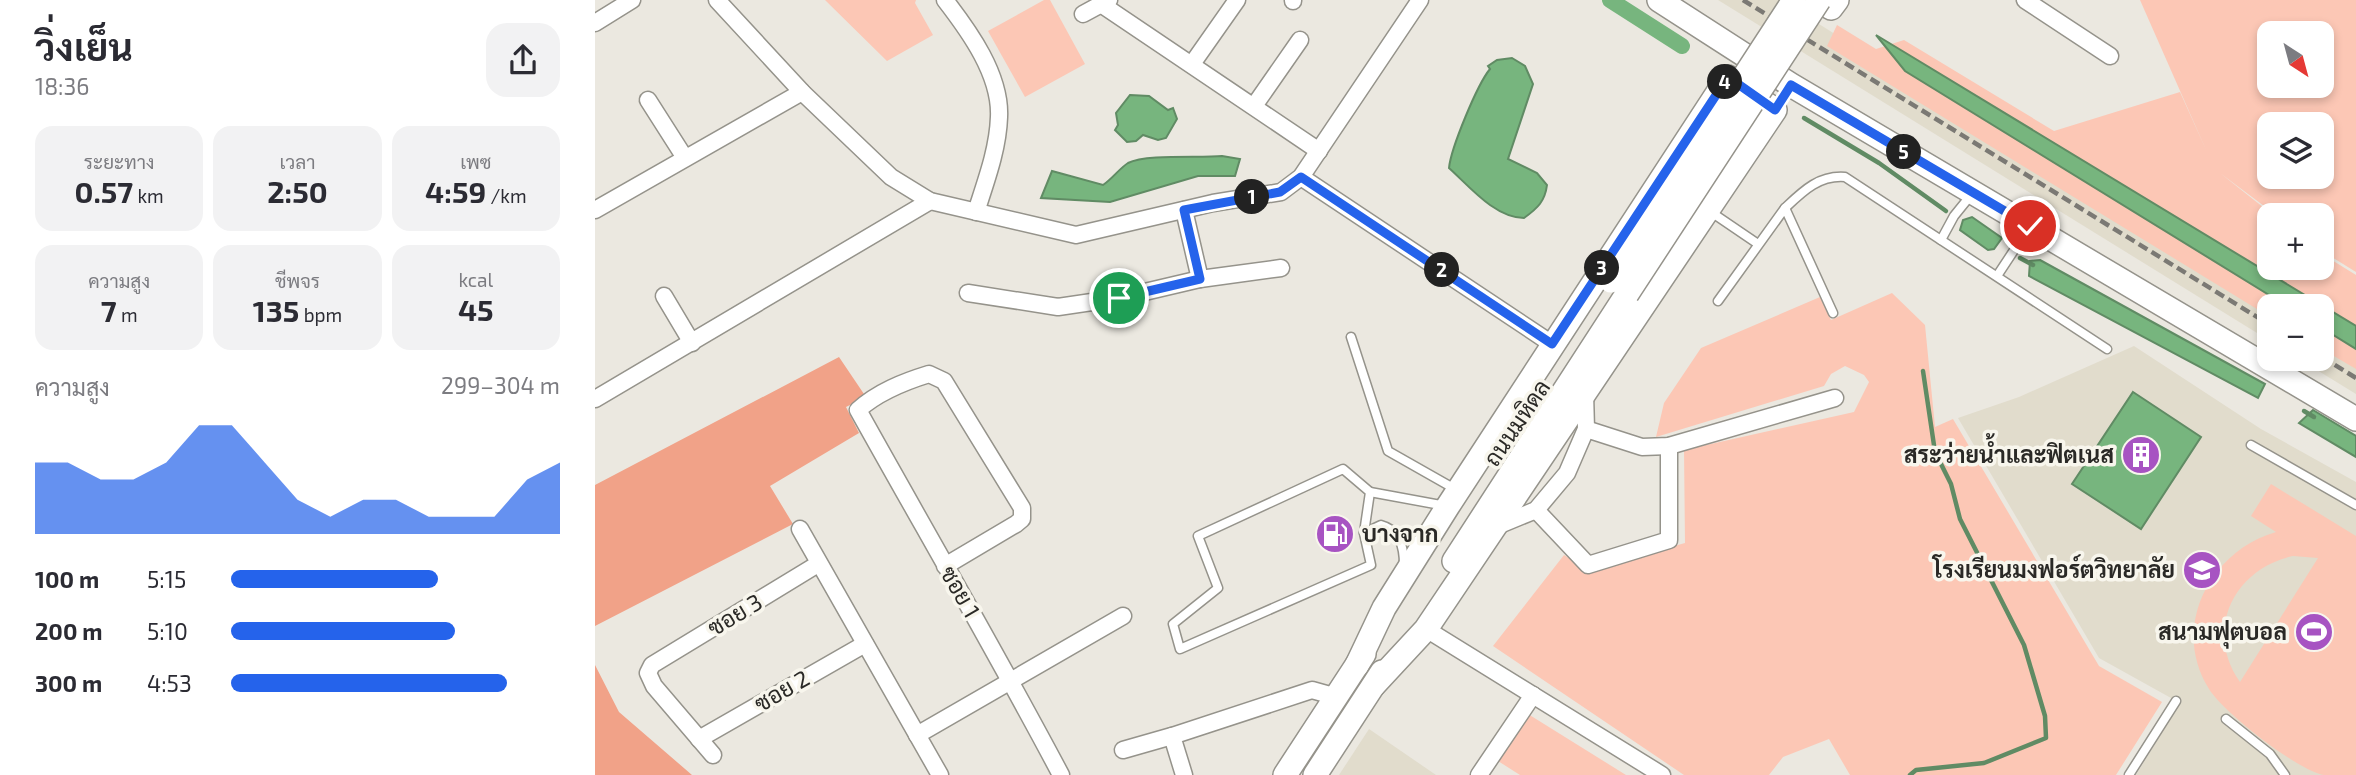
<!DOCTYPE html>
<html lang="th">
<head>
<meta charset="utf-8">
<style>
	body { margin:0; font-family:"Exo 2",Sarabun,sans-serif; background:#f2f2f3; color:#2b2b33; height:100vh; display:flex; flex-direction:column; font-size:26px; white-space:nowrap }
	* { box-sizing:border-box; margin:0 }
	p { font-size:23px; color:#7c7c81 }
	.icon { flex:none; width:38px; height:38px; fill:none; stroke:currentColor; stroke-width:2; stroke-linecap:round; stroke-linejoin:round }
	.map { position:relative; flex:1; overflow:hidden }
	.sheet { display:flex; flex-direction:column; background:#fff; width:595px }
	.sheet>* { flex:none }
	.needle { width:46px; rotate:144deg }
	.buttons { position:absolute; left:1662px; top:21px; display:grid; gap:14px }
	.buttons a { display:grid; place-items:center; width:77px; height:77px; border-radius:14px; background:#fff; box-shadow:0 4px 10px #0003; font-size:35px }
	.pin { position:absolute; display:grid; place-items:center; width:60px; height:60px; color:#fff; margin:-30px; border:4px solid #fff; border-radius:50%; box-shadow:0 2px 7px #0007 }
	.km { position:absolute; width:35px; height:35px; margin:-18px; border-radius:50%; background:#222; color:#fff; font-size:19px; line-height:35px; text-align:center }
	.round { display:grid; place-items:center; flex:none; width:74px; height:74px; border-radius:21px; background:#f2f2f3 }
	.head { display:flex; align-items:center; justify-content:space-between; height:119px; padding:0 35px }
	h1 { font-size:38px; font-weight:700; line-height:52px }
	.figures { display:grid; grid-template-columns:repeat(3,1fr); gap:10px; height:119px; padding:7px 35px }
	.figures div { display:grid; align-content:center; border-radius:18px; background:#f2f2f3; text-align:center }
	.figures b { font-size:30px; font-weight:700 }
	.figures small { font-size:19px; font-weight:400 }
	.figures p { font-size:19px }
	.chart { height:196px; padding:14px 35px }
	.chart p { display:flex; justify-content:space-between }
	.chart svg { width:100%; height:126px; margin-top:7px; fill:#2563eb; opacity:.7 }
	ul { padding:0 35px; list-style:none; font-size:23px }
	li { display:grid; grid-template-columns:112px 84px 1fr; align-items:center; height:52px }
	li i { height:18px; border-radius:9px; background:#2563eb }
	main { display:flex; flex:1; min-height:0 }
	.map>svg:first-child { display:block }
	.built { fill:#e1dccc }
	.green { fill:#fcc7b5; fill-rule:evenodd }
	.forest { fill:#f1a288 }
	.water { fill:#77b57e; stroke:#608b64; stroke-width:2 }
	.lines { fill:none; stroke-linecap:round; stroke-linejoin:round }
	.stream { stroke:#608b64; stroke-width:4.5 }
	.canal { stroke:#77b57e; stroke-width:16 }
	.lane-casing { stroke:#95938b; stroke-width:11 }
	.street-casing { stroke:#95938b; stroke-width:19 }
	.secondary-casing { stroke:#95938b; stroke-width:26 }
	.lane { stroke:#fff; stroke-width:8 }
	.street { stroke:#fff; stroke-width:16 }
	.secondary { stroke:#fff; stroke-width:23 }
	.rail { stroke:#7b7974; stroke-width:4.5; stroke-dasharray:10 5; stroke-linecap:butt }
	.secondary-bridge-casing { stroke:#95938b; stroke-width:26; stroke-linecap:butt }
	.secondary-bridge { stroke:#fff; stroke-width:23 }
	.route-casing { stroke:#fff; stroke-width:14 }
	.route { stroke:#2563eb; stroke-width:9 }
	.labels { text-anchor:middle; stroke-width:7; stroke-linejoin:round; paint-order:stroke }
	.street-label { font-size:23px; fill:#2a2926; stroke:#f8f6ed }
	.poi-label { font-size:23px; font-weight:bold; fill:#2a2926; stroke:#f8f6ed; text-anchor:end }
</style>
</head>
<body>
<main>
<section class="sheet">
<div class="head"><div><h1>วิ่งเย็น</h1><p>18:36</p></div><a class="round"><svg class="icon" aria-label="share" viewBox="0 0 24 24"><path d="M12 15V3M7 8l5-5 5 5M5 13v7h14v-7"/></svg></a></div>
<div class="figures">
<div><p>ระยะทาง</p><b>0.57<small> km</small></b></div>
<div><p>เวลา</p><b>2:50</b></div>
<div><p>เพซ</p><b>4:59<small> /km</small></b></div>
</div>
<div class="figures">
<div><p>ความสูง</p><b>7<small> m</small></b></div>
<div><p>ชีพจร</p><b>135<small> bpm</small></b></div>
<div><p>kcal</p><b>45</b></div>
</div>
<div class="chart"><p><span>ความสูง</span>299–304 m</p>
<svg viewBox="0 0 160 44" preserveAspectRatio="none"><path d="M0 44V19L10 19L20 25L30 25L40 19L50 6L60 6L70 19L80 32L90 38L100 32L110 32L120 38L130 38L140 38L150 25L160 19V44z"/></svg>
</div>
<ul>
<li><b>100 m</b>5:15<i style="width:63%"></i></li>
<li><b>200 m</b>5:10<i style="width:68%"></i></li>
<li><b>300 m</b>4:53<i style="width:84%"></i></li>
</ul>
</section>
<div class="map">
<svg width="1761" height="775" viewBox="0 0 1761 775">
	<rect width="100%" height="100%" fill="#ebe8e0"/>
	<g class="built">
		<polygon points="1123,0 1186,0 1675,309 1675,341"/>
		<polygon points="1727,341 1761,361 1761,394 1704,359 1727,359"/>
		<polygon points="1539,346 1666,429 1761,482 1761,775 1541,775 1585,703 1504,658 1363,418 1424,397"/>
		<polygon points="774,729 841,775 744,775"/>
	</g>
	<g class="green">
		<polygon points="230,0 321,0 320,3 338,35 292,61"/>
		<polygon points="449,0 455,0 490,64 430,97 393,31"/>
		<path d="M1545,0H1761V272L1727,251V215H1681L1625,173L1678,215H1675V268H1727V254L1761,275V369L1727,349V306H1675V317L1232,46L1242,25L1281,49L1309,40L1459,131L1585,92L1612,152ZM1675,33H1727V86H1675ZM1675,124H1727V177H1675Z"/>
		<polygon points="1297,293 1330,325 1340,427 1358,419 1504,666 1567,702 1521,775 1255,775 1234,739 1188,757 1174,775 1089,775 898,646 969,555 993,570 1090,543 1089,450 1259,412 1274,382 1269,375 1250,366 1236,374 1229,386 1061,437 1069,403 1106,348 1225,297 1236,320"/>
		<path d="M1676,484L1761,536V775C1751,775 1739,775 1729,775C1703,771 1628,712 1614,689C1575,627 1615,551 1681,532L1656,516ZM1698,556L1723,558L1645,682C1609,631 1638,569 1698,556Z"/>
		<polygon points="933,714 1031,775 925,775 903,761"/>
	</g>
	<g class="forest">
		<polygon points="244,357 271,397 251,407 264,433 175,486 198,524 0,626 0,485"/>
		<polygon points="0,665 24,712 97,775 0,775"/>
	</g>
	<g class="water">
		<polygon points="1281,35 1761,326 1761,349 1727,328 1727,306 1692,306 1310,71"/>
		<path d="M917,58L930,66L938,84L913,159L942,173L952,185C950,201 943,208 929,218C900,218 874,186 854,168C856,148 882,85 895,69L893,66L902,60Z"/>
		<polygon points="535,95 554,96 573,110 578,108 582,119 571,138 563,140 548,135 541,141 532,142 520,130 523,125 521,113"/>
		<path d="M627,156L645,159L640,176H603L515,202L446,198L457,171L508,185C517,179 525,168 533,163C551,154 604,158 627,156Z"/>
		<polygon points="1377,217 1407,238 1399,249 1393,250 1365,230 1368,220"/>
		<polygon points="1445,260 1670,384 1663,398 1434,276 1435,261"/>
		<polygon points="1538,392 1606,437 1546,529 1477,484"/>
		<polygon points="1718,410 1761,436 1761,457 1704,423"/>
	</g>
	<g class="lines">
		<g class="stream">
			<polyline points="1209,118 1284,163 1351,211"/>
			<polyline points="1425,258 1438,265"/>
			<polyline points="1709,411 1719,417"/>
			<polyline points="1315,775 1321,770 1389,763 1451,738 1450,716 1429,645 1365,519 1356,484 1340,452 1328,371"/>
		</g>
		<polyline class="canal" points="1015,0 1087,46"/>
		<defs>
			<g id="lane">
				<path d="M1190,208C1208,191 1224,175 1250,177L1512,349"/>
				<polyline points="1113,210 1163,244"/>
				<polyline points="1346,240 1359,216 1376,195"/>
				<polyline points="1402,276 1433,229"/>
				<polyline points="1123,301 1190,208 1238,313"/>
				<polyline points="756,337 793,451 860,489"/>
				<polyline points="1656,445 1761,505"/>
				<polygon points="748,469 775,492 769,533 776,565 585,649 578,624 623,588 603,536"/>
				<polyline points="775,492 851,506"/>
				<path d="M769,533L786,525C805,530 809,547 809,565"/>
				<polyline points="1631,719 1675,754 1690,775"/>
				<polyline points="1534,775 1581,701"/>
			</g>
			<g id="street">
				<polyline points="122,0 207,92 296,177 335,201 481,235 618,203 686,192 706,177 825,0"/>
				<path d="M350,0C374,31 406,75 404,117C403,149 391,181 381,212"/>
				<polyline points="698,0 698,1"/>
				<polyline points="1430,0 1515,56"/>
				<polyline points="506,4 724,151"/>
				<polyline points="488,14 514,0"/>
				<polyline points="0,23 37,0"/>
				<polyline points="597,64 642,0"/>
				<polyline points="53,100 90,158"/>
				<polyline points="659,106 705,40"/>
				<polyline points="706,177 957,344"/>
				<polyline points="0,210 207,92"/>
				<polyline points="589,210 605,279"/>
				<polyline points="373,293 463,307 524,298 605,279 686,268"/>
				<polyline points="69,296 97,343"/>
				<polyline points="0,399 335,201"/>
				<polyline points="991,429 1047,447 1074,446 1240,398"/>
				<polyline points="941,510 993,565 1074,540 1074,446"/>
				<polyline points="902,526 941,510 972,473 991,429 990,393"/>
				<polyline points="205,529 345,775"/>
				<path d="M350,566L421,524L427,519V508L349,381L334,374C308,382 283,392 263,410C331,532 401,652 466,775"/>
				<polyline points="831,629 1067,775"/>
				<polyline points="322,735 528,616"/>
				<polyline points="104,739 270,644"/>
				<polyline points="528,750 577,736"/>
				<polyline points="118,755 59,686 53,673 57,665 223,564"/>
				<polyline points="589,775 577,736 717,690 742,697"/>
				<polyline points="884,775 938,695"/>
			</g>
			<g id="secondary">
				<polyline points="1064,0 1196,85 1761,419"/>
				<polyline points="1224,0 1236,8 1242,0"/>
				<polyline points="859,561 1032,294"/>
				<polyline points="762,665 789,608 853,506 1133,77 1180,110 831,629 779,685"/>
				<polyline points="690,775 769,654"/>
				<polyline points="720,775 787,672"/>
			</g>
		</defs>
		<use href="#lane" class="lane-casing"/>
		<use href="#street" class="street-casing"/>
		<use href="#secondary" class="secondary-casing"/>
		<use href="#lane" class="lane"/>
		<use href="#street" class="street"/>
		<use href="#secondary" class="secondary"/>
		<g class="rail">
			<polyline points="1148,0 1675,325"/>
			<polyline points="1727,357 1761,378"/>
		</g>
		<defs>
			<g id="secondary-bridge">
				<polyline points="1016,281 1199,0"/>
				<polyline points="1032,294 1224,0"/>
			</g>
		</defs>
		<use href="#secondary-bridge" class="secondary-bridge-casing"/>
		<use href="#secondary-bridge" class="secondary-bridge"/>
	</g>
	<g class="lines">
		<defs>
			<polyline id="route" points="524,298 605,279 589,210 685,192 706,177 957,344 1133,77 1180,110 1196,85 1435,226"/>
		</defs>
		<use href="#route" class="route-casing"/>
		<use href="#route" class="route"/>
	</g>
	<defs>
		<symbol id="building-disc" viewBox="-11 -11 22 22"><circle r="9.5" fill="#a753c2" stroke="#f8f6ed"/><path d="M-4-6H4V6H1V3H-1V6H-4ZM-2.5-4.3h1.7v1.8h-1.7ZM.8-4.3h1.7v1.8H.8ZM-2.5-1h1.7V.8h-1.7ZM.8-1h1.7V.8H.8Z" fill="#fff"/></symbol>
		<symbol id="fuel-disc" viewBox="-11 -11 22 22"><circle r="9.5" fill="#a753c2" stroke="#f8f6ed"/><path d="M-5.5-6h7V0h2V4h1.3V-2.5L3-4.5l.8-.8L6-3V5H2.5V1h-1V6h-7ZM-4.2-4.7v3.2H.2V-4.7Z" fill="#fff"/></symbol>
		<symbol id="school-disc" viewBox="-11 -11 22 22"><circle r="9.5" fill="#a753c2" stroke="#f8f6ed"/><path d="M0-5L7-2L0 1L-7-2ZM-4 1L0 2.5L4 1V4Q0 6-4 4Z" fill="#fff"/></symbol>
		<symbol id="stadium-disc" viewBox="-11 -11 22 22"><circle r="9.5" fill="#a753c2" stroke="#f8f6ed"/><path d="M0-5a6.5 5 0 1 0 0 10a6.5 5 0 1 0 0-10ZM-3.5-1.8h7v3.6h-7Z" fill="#fff"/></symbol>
	</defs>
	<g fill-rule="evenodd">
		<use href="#building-disc" x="1524" y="433" width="44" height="44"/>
		<use href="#fuel-disc" x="718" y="512" width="44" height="44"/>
		<use href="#school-disc" x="1585" y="548" width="44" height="44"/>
		<use href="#stadium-disc" x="1697" y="610" width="44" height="44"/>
	</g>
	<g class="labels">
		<g class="street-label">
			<text transform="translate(922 423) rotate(-56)" y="8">ถนนมหิดล</text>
			<text transform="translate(365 592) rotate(60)" y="8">ซอย 1</text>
			<text transform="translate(140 615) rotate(-31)" y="8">ซอย 3</text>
			<text transform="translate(187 691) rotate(-30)" y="8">ซอย 2</text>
		</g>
		<g class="poi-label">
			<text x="1519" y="463">สระว่ายน้ำและฟิตเนส</text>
			<text x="767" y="542" text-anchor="start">บางจาก</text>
			<text x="1580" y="578">โรงเรียนมงฟอร์ตวิทยาลัย</text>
			<text x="1692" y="640">สนามฟุตบอล</text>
		</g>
	</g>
</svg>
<div class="buttons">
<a><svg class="needle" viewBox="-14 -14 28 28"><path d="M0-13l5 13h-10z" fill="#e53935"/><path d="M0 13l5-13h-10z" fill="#7c7c81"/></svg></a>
<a><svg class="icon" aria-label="layers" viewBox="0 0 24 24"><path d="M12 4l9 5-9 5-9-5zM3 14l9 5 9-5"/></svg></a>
<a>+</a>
<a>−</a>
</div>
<div class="pin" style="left:524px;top:298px;background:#1e9e55"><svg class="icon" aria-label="arrive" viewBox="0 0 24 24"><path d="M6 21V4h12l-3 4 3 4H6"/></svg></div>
<div class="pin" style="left:1435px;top:226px;background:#d93025"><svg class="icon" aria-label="check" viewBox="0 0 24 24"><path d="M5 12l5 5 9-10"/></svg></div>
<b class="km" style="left:657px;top:197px">1</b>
<b class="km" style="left:847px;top:270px">2</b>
<b class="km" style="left:1007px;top:268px">3</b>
<b class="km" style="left:1130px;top:82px">4</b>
<b class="km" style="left:1309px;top:152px">5</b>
</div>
</main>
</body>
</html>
